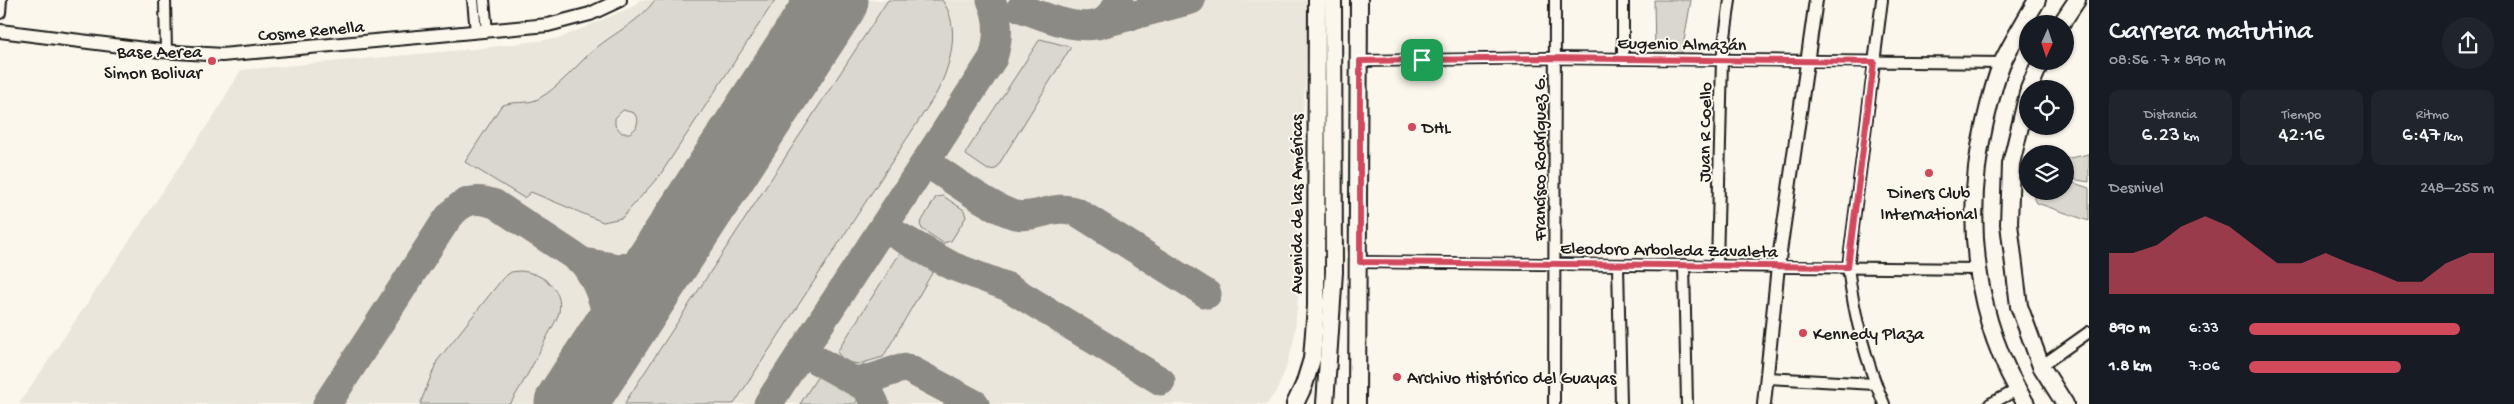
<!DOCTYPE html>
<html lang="es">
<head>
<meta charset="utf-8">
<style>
	body { margin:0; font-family:"Gochi Hand",sans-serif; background:#20242c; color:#f1f3f6; height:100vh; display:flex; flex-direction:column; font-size:19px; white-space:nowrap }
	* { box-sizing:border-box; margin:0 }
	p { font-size:16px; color:#9ea1a6 }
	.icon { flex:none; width:28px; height:28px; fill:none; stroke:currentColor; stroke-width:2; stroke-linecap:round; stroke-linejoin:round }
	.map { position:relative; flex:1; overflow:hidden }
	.panel { display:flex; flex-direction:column; background:#171b24; width:425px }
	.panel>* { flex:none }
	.needle { width:32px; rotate:183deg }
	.buttons { position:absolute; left:2019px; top:15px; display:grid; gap:10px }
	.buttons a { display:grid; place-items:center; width:55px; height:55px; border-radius:50%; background:#171b24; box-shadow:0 1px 4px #0004; font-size:25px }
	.pin { position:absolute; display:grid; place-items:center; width:42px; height:42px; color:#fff; margin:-21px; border-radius:10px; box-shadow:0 2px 8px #0006 }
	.round { display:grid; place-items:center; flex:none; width:52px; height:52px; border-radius:26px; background:#20242c }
	.head { display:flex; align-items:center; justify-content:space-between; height:85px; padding:0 20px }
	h1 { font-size:28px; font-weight:600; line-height:38px }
	.stats { display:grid; grid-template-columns:repeat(3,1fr); gap:8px; height:85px; padding:5px 20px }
	.stats div { display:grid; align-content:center; border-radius:10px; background:#20242c; text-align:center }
	.stats b { font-size:21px; font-weight:600 }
	.stats small { font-size:14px; font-weight:400 }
	.stats p { font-size:14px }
	.chart { height:140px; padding:10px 20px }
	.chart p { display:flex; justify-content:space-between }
	.chart svg { width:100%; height:90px; margin-top:5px; fill:#d1495b; opacity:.7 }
	ul { padding:0 20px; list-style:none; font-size:16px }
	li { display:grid; grid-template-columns:80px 60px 1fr; align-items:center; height:38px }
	li i { height:12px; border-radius:6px; background:#d1495b }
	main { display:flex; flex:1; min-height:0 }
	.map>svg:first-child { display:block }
	.built { fill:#eae6dc }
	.green { fill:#dad7ce; stroke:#7b7a75; fill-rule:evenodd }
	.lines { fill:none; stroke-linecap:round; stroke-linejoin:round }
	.taxiway { stroke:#8c8a84; stroke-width:29 }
	.runway { stroke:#8c8a84; stroke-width:71 }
	.minor-casing { stroke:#1c1c1c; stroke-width:14 }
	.tertiary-casing { stroke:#1c1c1c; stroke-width:16 }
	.primary-casing { stroke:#1c1c1c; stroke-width:20 }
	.minor { stroke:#fbf7ec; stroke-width:10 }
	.tertiary { stroke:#fbf7ec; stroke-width:12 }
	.primary { stroke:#fbf7ec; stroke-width:16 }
	.route-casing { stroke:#fff; stroke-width:10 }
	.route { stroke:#d1495b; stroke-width:6 }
	.poi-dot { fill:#d1495b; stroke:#fbf7ec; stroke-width:2 }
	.labels { text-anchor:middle; stroke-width:4; stroke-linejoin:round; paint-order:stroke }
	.street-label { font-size:18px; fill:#1c1c1c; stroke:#fbf7ec }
	.poi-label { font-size:18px; fill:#1c1c1c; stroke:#fbf7ec; text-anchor:start }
</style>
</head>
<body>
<main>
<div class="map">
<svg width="2089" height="404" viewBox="0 0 2089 404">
	<rect width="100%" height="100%" fill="#fbf7ec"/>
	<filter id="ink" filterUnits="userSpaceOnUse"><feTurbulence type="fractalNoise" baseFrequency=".02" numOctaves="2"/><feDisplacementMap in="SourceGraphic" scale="10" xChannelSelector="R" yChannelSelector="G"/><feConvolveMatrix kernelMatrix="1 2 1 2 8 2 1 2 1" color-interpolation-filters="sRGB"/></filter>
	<g filter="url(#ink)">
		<polygon class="built" points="639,0 1308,0 1307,56 1299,172 1298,296 1294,340 1286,368 1277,390 1267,404 19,404 215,114 241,70 474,49 560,38 636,5"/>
		<g class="green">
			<path d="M655,0H775L660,175L622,218L603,222L531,192L524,198L465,162L501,106C513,100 526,105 538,99C560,87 577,64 596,48C617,31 639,22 655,0ZM623,110L634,113L638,120L636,128L630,133H622L615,125V118Z"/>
			<path d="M888,0H942C962,27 950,68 936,94L734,404H624Z"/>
			<polygon points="1654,0 1691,0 1682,53 1655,53"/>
			<polygon points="1040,39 1071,47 996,169 988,170 966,155 966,152"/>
			<polygon points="2089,154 2089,182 2065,178 2065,159"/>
			<polygon points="2065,180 2089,188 2089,221 2037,203 2031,191 2065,191"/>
			<polygon points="943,196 964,210 966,217 951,241 943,243 922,229 920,224 936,197"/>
			<polygon points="902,250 935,268 883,357 859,364 845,362 837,352"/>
			<path d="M519,271C541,272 564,288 559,312C557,320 551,329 547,337C536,359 525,380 512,401L509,404H420L437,361L503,278L511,272Z"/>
			<polygon points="823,368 863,392 855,404 800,404"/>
		</g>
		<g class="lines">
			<g class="taxiway">
				<path d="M1021,8C1043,16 1090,38 1109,17C1113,12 1116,5 1119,0"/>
				<polyline points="1097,25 1191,0"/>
				<path d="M926,162C947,176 995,211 1016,215C1038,219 1055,203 1077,212L1207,294"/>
				<polyline points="884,228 952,266 1008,287 1161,381"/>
				<path d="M583,262C602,287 607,312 610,343"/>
				<polyline points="802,352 867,388 875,404"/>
				<path d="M853,380C872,383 888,369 907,368L975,404"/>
				<path d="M327,404L443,225C457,204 470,195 495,204L583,262L619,268L663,262"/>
				<path d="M768,404L993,58C999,38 1000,19 991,0"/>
			</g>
			<polyline class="runway" points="570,404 833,0"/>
			<defs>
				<g id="minor">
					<polyline points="165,0 166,52"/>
					<polyline points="473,0 476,32"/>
					<polyline points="484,0 487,31"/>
					<path d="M1882,0L1848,267C1854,315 1865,360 1884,404"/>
					<polyline points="0,13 1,0"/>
					<polyline points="1623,58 1623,0"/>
					<polyline points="1361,61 1547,58 2003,63"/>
					<polyline points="1360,262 1978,269"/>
					<polyline points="1618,265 1621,404"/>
					<polyline points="1684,265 1687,404"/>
					<polyline points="1717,266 1722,59 1730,0"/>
					<polyline points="2041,366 2089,332"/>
					<polyline points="1767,378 1875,384"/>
					<polyline points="1554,404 1555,0"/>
					<polyline points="1990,404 2017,390"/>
				</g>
				<g id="tertiary">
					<polyline points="0,31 161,51 222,55 548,25 590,14 620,0"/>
					<polyline points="1764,404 1778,266 1816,0"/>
				</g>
				<g id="primary">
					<polyline points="2061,24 2077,0"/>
					<polyline points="2029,89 2041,61"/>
					<polyline points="2028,93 2011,164 2009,224 2019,306 2041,366 2065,404"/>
					<polyline points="1295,404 1304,385 1312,359 1316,306 1317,0"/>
					<polyline points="1325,404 1334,272 1333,0"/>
					<polyline points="1357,404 1359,0"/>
					<path d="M2026,404C1974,320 1963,217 1985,122C1990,102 1994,82 2002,63C2012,42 2025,21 2037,0"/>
				</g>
			</defs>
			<use href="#minor" class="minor-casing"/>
			<use href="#tertiary" class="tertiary-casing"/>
			<use href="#primary" class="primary-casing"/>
			<use href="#minor" class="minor"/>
			<use href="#tertiary" class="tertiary"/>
			<use href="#primary" class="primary"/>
		</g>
	</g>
	<g class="lines" filter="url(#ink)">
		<defs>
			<polygon id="route" points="1546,58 1874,62 1848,267 1360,262 1360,61"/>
		</defs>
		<use href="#route" class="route-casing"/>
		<use href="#route" class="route"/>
	</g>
	<g class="poi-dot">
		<circle cx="212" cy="61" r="5"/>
		<circle cx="1412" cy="127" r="5"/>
		<circle cx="1929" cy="173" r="5"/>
		<circle cx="1803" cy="333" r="5"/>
		<circle cx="1397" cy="377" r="5"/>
	</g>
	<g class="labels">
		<g class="street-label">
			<text transform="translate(311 30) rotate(-5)" y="6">Cosme Renella</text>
			<text transform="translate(1682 43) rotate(1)" y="6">Eugenio Almazán</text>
			<text transform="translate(1704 132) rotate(-89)" y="6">Juan R Coello</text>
			<text transform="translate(1539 157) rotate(-90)" y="6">Francísco Rodríguez G.</text>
			<text transform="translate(1296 204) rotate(-90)" y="6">Avenida de las Américas</text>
			<text transform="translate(1669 249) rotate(1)" y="6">Eleodoro Arboleda Zavaleta</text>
		</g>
		<g class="poi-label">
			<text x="202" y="57" text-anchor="end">Base Aerea<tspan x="202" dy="21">Simon Bolivar</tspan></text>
			<text x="1422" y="133">DHL</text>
			<text x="1929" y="198" text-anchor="middle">Diners Club<tspan x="1929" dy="21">International</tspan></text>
			<text x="1813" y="339">Kennedy Plaza</text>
			<text x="1407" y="383">Archivo Histórico del Guayas</text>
		</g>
	</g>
</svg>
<div class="buttons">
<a><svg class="needle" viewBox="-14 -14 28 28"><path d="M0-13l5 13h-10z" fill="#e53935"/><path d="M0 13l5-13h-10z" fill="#9ea1a6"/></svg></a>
<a><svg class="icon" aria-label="locate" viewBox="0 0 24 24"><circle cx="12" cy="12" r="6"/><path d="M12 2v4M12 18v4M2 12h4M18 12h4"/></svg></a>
<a><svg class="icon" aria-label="layers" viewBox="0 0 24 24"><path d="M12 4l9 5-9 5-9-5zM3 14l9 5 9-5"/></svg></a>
</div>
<div class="pin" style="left:1422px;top:60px;background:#1e9e55"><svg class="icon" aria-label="arrive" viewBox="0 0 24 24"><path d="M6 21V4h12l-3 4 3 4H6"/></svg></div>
</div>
<section class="panel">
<div class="head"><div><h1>Carrera matutina</h1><p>08:56 · 7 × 890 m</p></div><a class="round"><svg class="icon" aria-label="share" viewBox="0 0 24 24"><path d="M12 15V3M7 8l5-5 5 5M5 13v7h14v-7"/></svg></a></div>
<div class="stats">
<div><p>Distancia</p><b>6.23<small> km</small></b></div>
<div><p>Tiempo</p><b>42:16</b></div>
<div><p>Ritmo</p><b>6:47<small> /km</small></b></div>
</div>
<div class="chart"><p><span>Desnivel</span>248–255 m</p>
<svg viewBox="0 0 160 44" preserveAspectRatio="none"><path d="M0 44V24L10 24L20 20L30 11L40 6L50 11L60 20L70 29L80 29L90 24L100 29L110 33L120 38L130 38L140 29L150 24L160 24V44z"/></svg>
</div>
<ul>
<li><b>890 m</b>6:33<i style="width:86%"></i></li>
<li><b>1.8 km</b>7:06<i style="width:62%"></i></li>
</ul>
</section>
</main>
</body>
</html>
